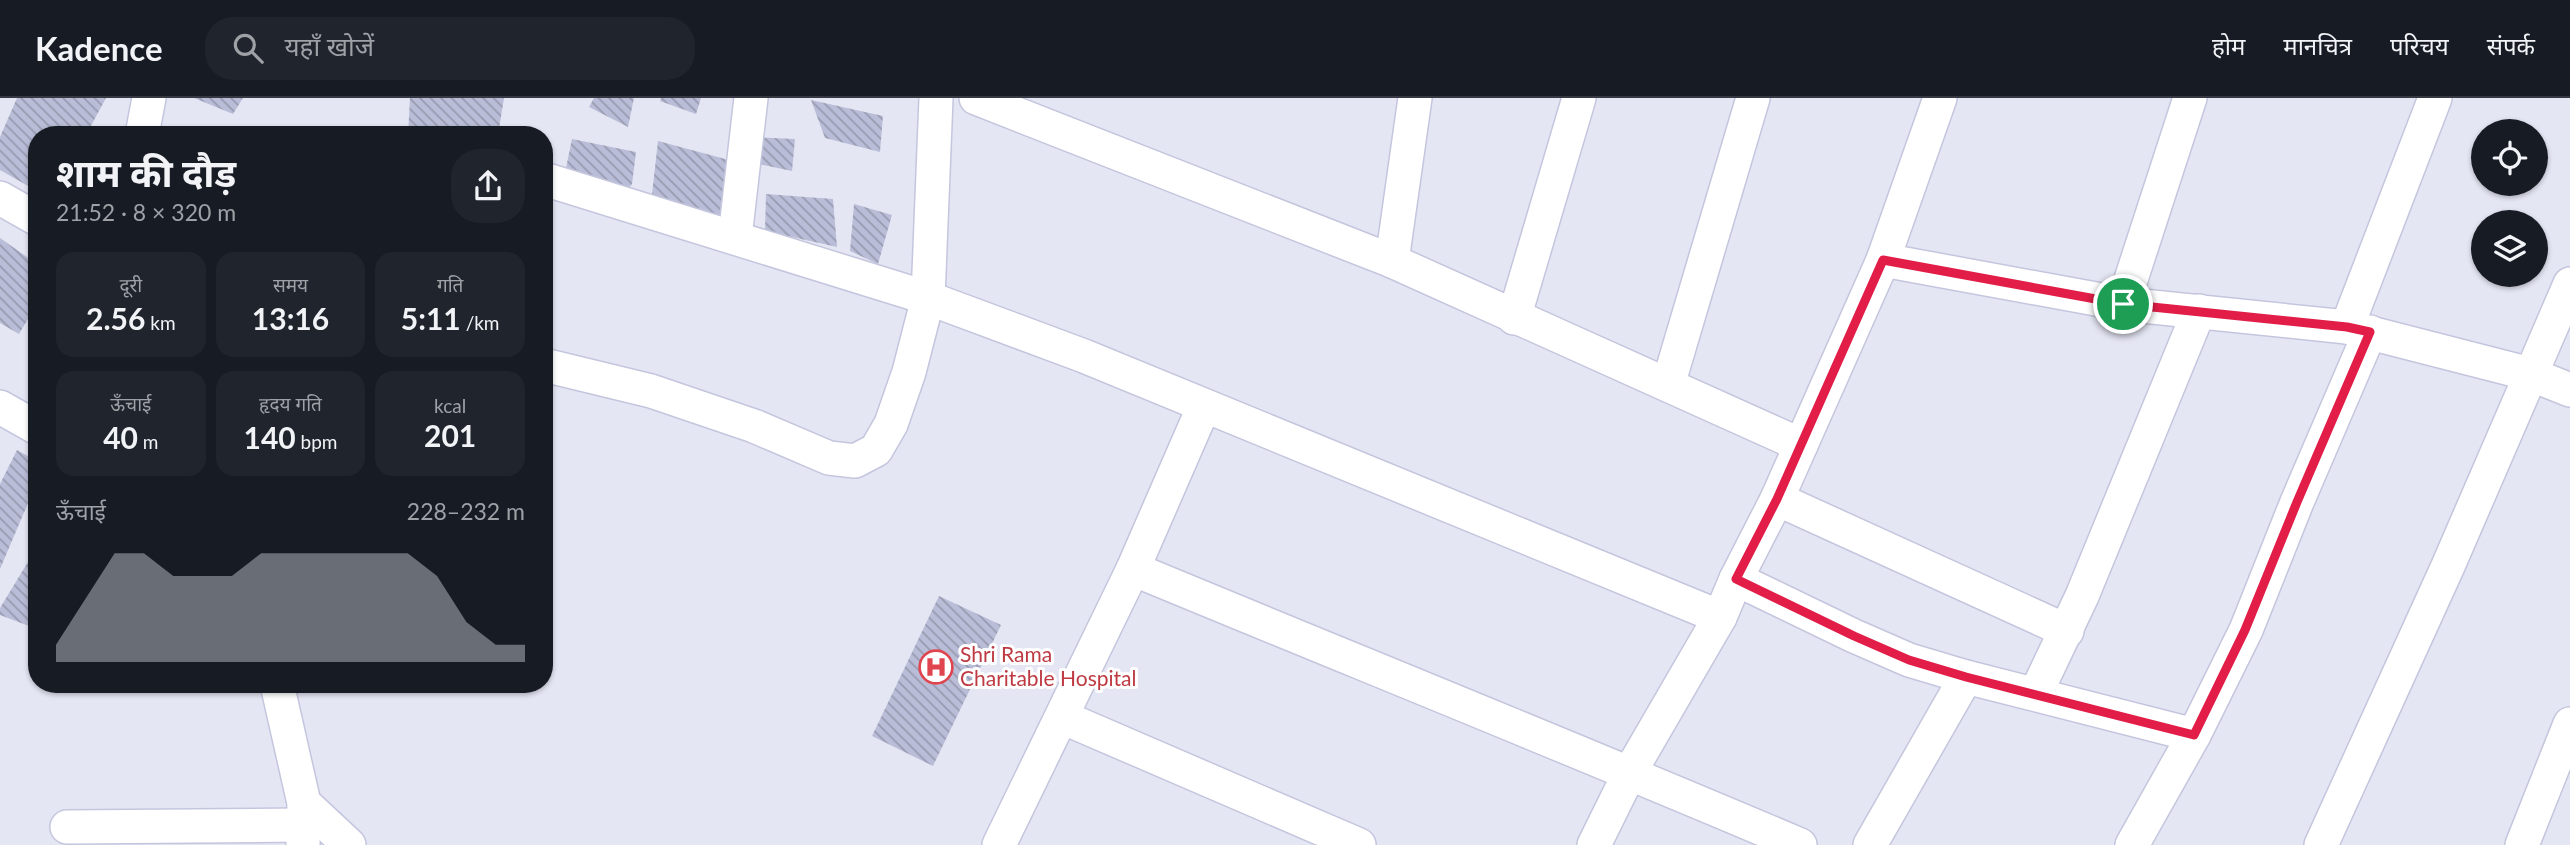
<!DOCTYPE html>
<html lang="hi">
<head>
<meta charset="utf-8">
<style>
	body { margin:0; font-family:Lato,"Noto Sans Devanagari",sans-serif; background:#20242c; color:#f1f3f6; height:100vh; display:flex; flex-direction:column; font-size:26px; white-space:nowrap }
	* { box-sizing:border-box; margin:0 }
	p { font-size:23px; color:#9ea1a6 }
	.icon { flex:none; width:38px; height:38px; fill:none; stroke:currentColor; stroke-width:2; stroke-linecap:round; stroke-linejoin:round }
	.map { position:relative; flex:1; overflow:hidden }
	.sheet { position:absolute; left:28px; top:28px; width:525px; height:567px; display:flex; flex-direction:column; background:#171b24; border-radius:28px; box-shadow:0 2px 5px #0004 }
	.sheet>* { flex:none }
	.fabs { position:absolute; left:2471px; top:21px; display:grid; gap:14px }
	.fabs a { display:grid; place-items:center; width:77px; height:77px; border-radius:50%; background:#171b24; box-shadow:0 2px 5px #0004; font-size:35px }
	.pin { position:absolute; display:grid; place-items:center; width:60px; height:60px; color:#fff; margin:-30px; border:4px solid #fff; border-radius:50%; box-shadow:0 2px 7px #0007 }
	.round { display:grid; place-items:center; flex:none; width:74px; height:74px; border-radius:28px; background:#20242c }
	.headline { display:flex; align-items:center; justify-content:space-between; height:119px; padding:0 28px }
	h1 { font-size:38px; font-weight:700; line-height:52px }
	.metrics { display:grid; grid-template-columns:repeat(3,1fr); gap:10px; height:119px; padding:7px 28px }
	.metrics div { display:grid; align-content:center; border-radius:18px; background:#20242c; text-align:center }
	.metrics b { font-size:30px; font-weight:700 }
	.metrics small { font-size:19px; font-weight:400 }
	.metrics p { font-size:19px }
	.chart { height:196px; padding:14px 28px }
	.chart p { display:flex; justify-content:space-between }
	.chart svg { width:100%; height:126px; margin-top:7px; fill:#8c9099; opacity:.7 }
	header { display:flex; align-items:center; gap:42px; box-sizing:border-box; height:98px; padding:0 35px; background:#171b24; border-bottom:2px solid #363941 }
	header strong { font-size:33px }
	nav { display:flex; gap:38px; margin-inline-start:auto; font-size:24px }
	.search { width:490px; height:63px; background:#20242c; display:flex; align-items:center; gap:18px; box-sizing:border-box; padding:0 24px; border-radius:28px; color:#9ea1a6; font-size:26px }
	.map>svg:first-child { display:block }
	.building { fill:url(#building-back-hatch) }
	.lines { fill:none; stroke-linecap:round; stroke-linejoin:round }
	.minor-casing { stroke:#c4c6de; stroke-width:36 }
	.minor { stroke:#fff; stroke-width:33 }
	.route-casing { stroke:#fff; stroke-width:14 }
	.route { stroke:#e11d48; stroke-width:9 }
	.labels { text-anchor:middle; stroke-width:6; stroke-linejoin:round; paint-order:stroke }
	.health-label { font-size:21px; fill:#be3a42; stroke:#fff; text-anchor:start }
</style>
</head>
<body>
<header>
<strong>Kadence</strong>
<div class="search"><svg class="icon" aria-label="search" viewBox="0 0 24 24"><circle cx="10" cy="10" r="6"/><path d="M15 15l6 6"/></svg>यहाँ खोजें</div>
<nav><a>होम</a><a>मानचित्र</a><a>परिचय</a><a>संपर्क</a></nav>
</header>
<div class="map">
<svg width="2570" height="747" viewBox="0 0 2570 747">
	<defs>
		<pattern id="building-back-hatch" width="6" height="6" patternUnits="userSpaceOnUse" patternTransform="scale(1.75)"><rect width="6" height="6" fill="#babdd7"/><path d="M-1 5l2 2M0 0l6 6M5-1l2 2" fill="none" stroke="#989ab0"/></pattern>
	</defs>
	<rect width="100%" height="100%" fill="#e5e6f4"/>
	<g class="building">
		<polygon points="17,0 106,0 86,37 37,37 37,93 0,72 0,39"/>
		<polygon points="194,0 243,0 233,16"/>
		<polygon points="410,0 504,0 498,37 408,37"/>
		<polygon points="594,0 634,0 628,29 589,9"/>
		<polygon points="661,0 701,0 696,16 660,3"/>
		<polygon points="811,2 883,18 880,54 825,40"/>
		<polygon points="754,39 795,41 792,73 748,64"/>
		<polygon points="572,41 636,54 632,86 629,90 566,70"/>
		<polygon points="658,43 729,62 720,126 652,96"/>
		<polygon points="766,96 833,101 837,149 765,133"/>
		<polygon points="854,106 892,117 878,166 850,153"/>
		<polygon points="0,140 37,166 37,206 19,236 0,225"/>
		<polygon points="17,352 37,363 37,384 0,471 0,386"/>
		<polygon points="37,449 37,531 0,517 0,510"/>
		<polygon points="939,498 1001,527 933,668 872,638"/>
	</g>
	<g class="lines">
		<defs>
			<g id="minor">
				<polyline points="976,0 1392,163 1801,347"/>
				<polyline points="142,37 149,0"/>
				<polyline points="544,81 928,200 1084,258 1720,519"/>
				<polyline points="0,100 37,121"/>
				<polyline points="735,139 751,0"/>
				<polyline points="1883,162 2123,206 2347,229 2530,276 2570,292"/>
				<polyline points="1392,163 1415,0"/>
				<polyline points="2123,206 2190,0"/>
				<polyline points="1514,220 1579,0"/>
				<polyline points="2347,229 2435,0"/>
				<polyline points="544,267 651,293 754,328 829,360 855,363 876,352 891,326 909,274 928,200 936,0"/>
				<polyline points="1668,287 1753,0"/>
				<polyline points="0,309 37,330"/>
				<polyline points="1777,401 2067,533"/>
				<path d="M1133,471C1355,563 1579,653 1800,747"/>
				<polyline points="1736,481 1854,538 1909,562 1966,579 2194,637"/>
				<polyline points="277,586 304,705 303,747"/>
				<polyline points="2036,595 2082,498 2199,213"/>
				<polyline points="1062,619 1359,747"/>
				<polyline points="304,705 349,747"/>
				<polyline points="67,729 303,727"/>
				<polyline points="999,747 1133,471 1204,308"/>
				<polyline points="1594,747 1630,674 1720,519 1736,481 1777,401 1883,162 1940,0"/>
				<polyline points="1870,747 1966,579"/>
				<polyline points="2132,747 2194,637 2246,532 2297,404 2370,234"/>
				<polyline points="2321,747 2448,468 2570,186"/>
				<polyline points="2522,747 2570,626"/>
			</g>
		</defs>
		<use href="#minor" class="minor-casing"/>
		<use href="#minor" class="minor"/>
	</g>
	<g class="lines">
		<defs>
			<polygon id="route" points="1883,162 2123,206 2347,229 2370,234 2297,404 2245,532 2194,637 1966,579 1909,562 1854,538 1736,481 1777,401"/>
		</defs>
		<use href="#route" class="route-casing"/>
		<use href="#route" class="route"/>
	</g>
	<defs>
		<symbol id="hospital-ring" viewBox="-11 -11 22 22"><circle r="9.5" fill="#fff" stroke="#e0444e" stroke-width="1.5"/><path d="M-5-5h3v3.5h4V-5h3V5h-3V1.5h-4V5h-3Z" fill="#e0444e"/></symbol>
	</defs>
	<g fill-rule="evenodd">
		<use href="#hospital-ring" x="917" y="550" width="38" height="38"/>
	</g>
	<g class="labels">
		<g class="health-label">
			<text x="960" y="564">Shri Rama<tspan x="960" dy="24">Charitable Hospital</tspan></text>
		</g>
	</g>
</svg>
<div class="fabs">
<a><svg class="icon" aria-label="locate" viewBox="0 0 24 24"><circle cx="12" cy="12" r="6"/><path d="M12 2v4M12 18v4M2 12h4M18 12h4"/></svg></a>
<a><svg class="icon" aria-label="layers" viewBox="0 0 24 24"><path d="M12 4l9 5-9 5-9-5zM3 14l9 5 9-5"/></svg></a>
</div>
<div class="pin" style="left:2123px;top:206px;background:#1e9e55"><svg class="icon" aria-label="arrive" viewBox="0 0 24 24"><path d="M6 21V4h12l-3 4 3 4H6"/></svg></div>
<section class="sheet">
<div class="headline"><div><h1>शाम की दौड़</h1><p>21:52 · 8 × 320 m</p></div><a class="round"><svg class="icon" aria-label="share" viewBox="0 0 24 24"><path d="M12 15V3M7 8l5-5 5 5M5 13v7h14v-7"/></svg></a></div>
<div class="metrics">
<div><p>दूरी</p><b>2.56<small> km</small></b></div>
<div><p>समय</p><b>13:16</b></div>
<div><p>गति</p><b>5:11<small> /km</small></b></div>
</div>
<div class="metrics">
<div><p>ऊँचाई</p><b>40<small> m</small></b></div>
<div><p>हृदय गति</p><b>140<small> bpm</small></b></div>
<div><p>kcal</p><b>201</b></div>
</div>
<div class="chart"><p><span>ऊँचाई</span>228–232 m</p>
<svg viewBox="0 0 160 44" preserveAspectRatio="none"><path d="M0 44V38L10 22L20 6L30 6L40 14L50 14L60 14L70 6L80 6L90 6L100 6L110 6L120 6L130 14L140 30L150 38L160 38V44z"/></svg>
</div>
</section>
</div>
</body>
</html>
